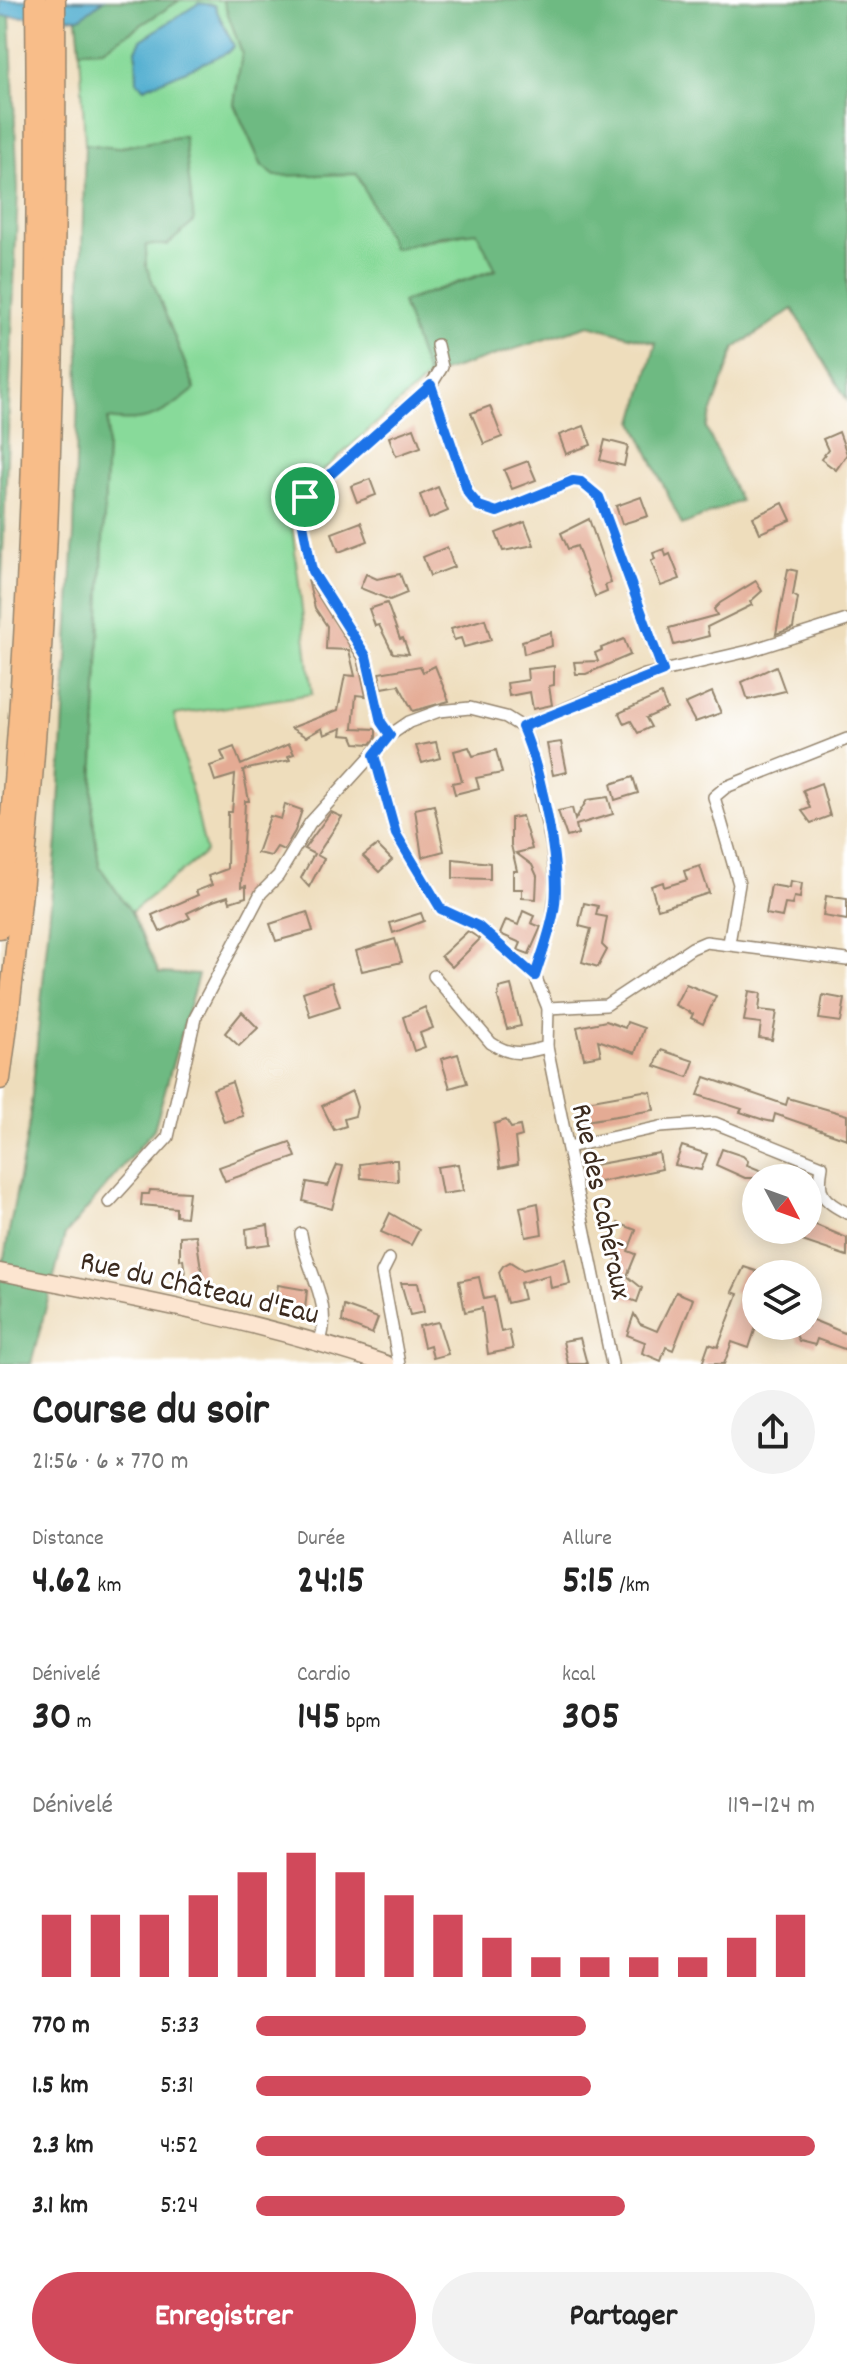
<!DOCTYPE html>
<html lang="fr">
<head>
<meta charset="utf-8">
<style>
	body { margin:0; font-family:Dekko,sans-serif; background:#f2f2f2; color:#222; height:100vh; display:flex; flex-direction:column; font-size:30px; white-space:nowrap }
	* { box-sizing:border-box; margin:0 }
	p { font-size:26px; color:#767676 }
	.icon { flex:none; width:44px; height:44px; fill:none; stroke:currentColor; stroke-width:2; stroke-linecap:round; stroke-linejoin:round }
	.map { position:relative; height:1364px; overflow:hidden }
	.drawer { display:flex; flex-direction:column; background:#fff; flex:1 }
	.drawer>* { flex:none }
	.needle { width:52px; rotate:131deg }
	.controls { position:absolute; left:742px; top:1164px; display:grid; gap:16px }
	.controls a { display:grid; place-items:center; width:80px; height:80px; border-radius:50%; background:#fff; box-shadow:0 4px 20px #0003; font-size:40px }
	.pin { position:absolute; display:grid; place-items:center; width:68px; height:68px; color:#fff; margin:-34px; border:4px solid #fff; border-radius:50%; box-shadow:0 2px 8px #0007 }
	.round { display:grid; place-items:center; flex:none; width:84px; height:84px; border-radius:42px; background:#f2f2f2 }
	.overview { display:flex; align-items:center; justify-content:space-between; height:136px; padding:0 32px }
	h1 { font-size:44px; font-weight:800; line-height:60px }
	.metrics { display:grid; grid-template-columns:repeat(3,1fr); gap:12px; height:136px; padding:8px 32px }
	.metrics div { display:grid; align-content:center }
	.metrics b { font-size:40px; font-weight:800 }
	.metrics small { font-size:22px; font-weight:400 }
	.metrics p { font-size:22px }
	.chart { height:224px; padding:16px 32px }
	.chart p { display:flex; justify-content:space-between }
	.chart svg { width:100%; height:144px; margin-top:8px; stroke:#d1495b; stroke-width:6 }
	.primary-button { display:flex; gap:16px; margin-top:auto; padding:16px 32px }
	.primary-button a { flex:1; height:92px; border-radius:48px; background:#d1495b; color:#fff; font-size:32px; font-weight:800; line-height:92px; text-align:center }
	.primary-button a+a { background:#f2f2f2; color:#222 }
	ul { padding:0 32px; list-style:none; font-size:26px }
	li { display:grid; grid-template-columns:128px 96px 1fr; align-items:center; height:60px }
	li i { height:20px; border-radius:10px; background:#d1495b }
	.map>svg:first-child { display:block }
	.green { fill:#88da9a; stroke:#62825c; stroke-width:2 }
	.forest { fill:#6eba82; stroke:#547250; stroke-width:2 }
	.water { fill:#52afd0; stroke:#466c77; stroke-width:2 }
	.building { fill:#e4ab94 }
	.lines { fill:none; stroke-linecap:round; stroke-linejoin:round }
	.street-casing { stroke:#94846d; stroke-width:14 }
	.secondary-casing { stroke:#94846d; stroke-width:19 }
	.highway-casing { stroke:#94846d; stroke-width:23 }
	.street { stroke:#fff; stroke-width:11 }
	.secondary { stroke:#fce5d0; stroke-width:16 }
	.highway { stroke:#f8bd89; stroke-width:20 }
	.route-casing { stroke:#fff; stroke-width:16 }
	.route { stroke:#1a73e8; stroke-width:10 }
	.labels { text-anchor:middle; stroke-width:6; stroke-linejoin:round; paint-order:stroke }
	.street-label { font-size:30px; fill:#3b2a1e; stroke:#fff }
</style>
</head>
<body>
<div class="map">
<svg width="847" height="1364" viewBox="0 0 847 1364">
	<rect width="100%" height="100%" fill="#fff"/>
	<filter id="ink" filterUnits="userSpaceOnUse"><feTurbulence type="fractalNoise" baseFrequency=".0125" numOctaves="2"/><feDisplacementMap in="SourceGraphic" scale="16" xChannelSelector="R" yChannelSelector="G"/><feConvolveMatrix kernelMatrix="1 2 1 2 8 2 1 2 1" color-interpolation-filters="sRGB"/></filter>
	<filter id="wash" filterUnits="userSpaceOnUse"><feTurbulence type="fractalNoise" baseFrequency=".006" numOctaves="4" result="noise"/><feDisplacementMap in="SourceGraphic" scale="32" xChannelSelector="R" yChannelSelector="G"/><feGaussianBlur stdDeviation="1.8" result="paint"/><feColorMatrix in="noise" values="0 0 0 0 0 0 0 0 0 0 0 0 0 0 0 0 0 1.4 0 .05"/><feComposite in="paint" operator="in"/></filter>
	<g filter="url(#wash)">
		<rect width="100%" height="100%" fill="#eeddbc"/>
		<polygon class="green" points="180,0 223,0 242,53 234,104 262,166 357,174 393,248 478,231 496,269 402,302 428,377 289,501 312,694 174,715 206,852 131,912 99,866 92,811 108,418 195,389 146,266 146,245 168,245 184,136 115,148 85,144 80,50 103,49"/>
		<g class="forest">
			<polygon points="104,0 180,0 103,49 80,50 77,18"/>
			<polygon points="223,0 847,0 847,400 793,309 735,348 706,428 740,501 682,525 634,422 656,343 589,325 428,377 402,302 496,270 477,232 442,236 393,249 357,174 275,176 262,166 234,104 242,53"/>
			<polygon points="0,16 10,16 18,189 0,627"/>
			<path d="M184,136L194,222L167,245H146V265L195,389C165,414 146,425 108,419L92,811L99,866L131,912L159,973L198,975L154,1129L65,1235L31,1364H0V1279L29,1125L57,841L74,534L85,144L116,148Z"/>
		</g>
		<g class="water">
			<polygon points="0,0 104,0 80,18 0,16"/>
			<polygon points="199,3 214,5 234,46 227,53 144,88 137,82 136,50 141,40"/>
		</g>
		<g id="blocks">
			<g class="building">
				<polygon points="490,406 502,437 484,444 471,413"/>
				<polygon points="584,426 591,445 566,454 559,435"/>
				<polygon points="414,428 421,447 396,456 389,437"/>
				<polygon points="839,432 847,454 836,470 821,459 828,450 823,439"/>
				<polygon points="605,440 628,446 624,466 600,460"/>
				<polygon points="528,461 536,480 512,489 504,470"/>
				<polygon points="370,479 376,495 357,502 351,486"/>
				<polygon points="438,487 448,511 429,519 420,495"/>
				<polygon points="641,497 648,516 622,524 616,506"/>
				<polygon points="783,503 791,520 760,533 753,517"/>
				<polygon points="589,519 611,583 605,585 607,592 595,597 577,546 568,549 561,533"/>
				<polygon points="361,522 368,541 339,552 332,533"/>
				<polygon points="525,522 534,545 503,551 496,533"/>
				<polygon points="447,547 454,567 430,576 423,557"/>
				<polygon points="664,549 666,556 670,554 680,579 661,586 651,561 655,559 653,553"/>
				<polygon points="788,569 797,571 793,595 798,598 793,628 776,634"/>
				<polygon points="366,574 377,579 400,574 407,593 390,600 360,588"/>
				<polygon points="308,580 358,659 366,696 356,695 353,728 376,729 376,738 371,744 355,743 352,736 341,735 342,728 324,735 322,728 306,737 291,728 338,710 345,675 355,676 349,650 326,649 327,626 315,608"/>
				<polygon points="756,581 762,591 750,602 752,605 707,627 709,636 674,645 669,628 717,615 714,609 720,603"/>
				<polygon points="387,603 400,639 403,638 409,654 393,653 379,625 375,626 369,609"/>
				<polygon points="485,619 491,640 464,647 461,638 454,640 451,629"/>
				<polygon points="551,632 552,646 524,654 522,641"/>
				<polygon points="624,639 630,655 586,674 576,674 574,662 598,661 595,653 602,650 601,648"/>
				<polygon points="420,666 423,672 435,666 449,701 413,711 399,685 382,688 379,673"/>
				<polygon points="554,666 554,685 549,686 552,705 533,709 530,692 509,696 507,683 528,680 527,669"/>
				<polygon points="776,666 785,691 748,700 742,682"/>
				<polygon points="712,692 721,713 695,722 685,704"/>
				<polygon points="661,694 667,709 646,718 651,727 638,733 631,721 624,724 619,713"/>
				<polygon points="436,742 440,758 422,763 416,746"/>
				<polygon points="561,742 567,772 553,775 547,744"/>
				<polygon points="289,744 294,754 288,756 290,760 243,770 249,801 245,801 241,887 246,886 246,897 230,902 228,896 213,901 187,913 190,918 160,932 152,915 198,895 196,891 212,885 208,876 227,869 228,812 232,812 235,775 215,781 210,766 225,761 221,752 234,747 241,765"/>
				<polygon points="469,747 473,756 496,750 502,773 476,778 479,788 455,794 452,783 462,781 454,751"/>
				<polygon points="633,777 638,793 615,800 611,784"/>
				<polygon points="821,783 830,816 811,823 802,811 810,808 803,790"/>
				<polygon points="608,797 613,814 576,825 578,834 567,837 558,811 572,808 575,820 587,800"/>
				<polygon points="285,804 302,810 295,831 284,850 277,847 271,856 257,853 270,816 281,819"/>
				<polygon points="434,805 444,851 422,857 415,809"/>
				<polygon points="331,812 342,817 317,855 324,859 309,887 301,878 314,854 304,849"/>
				<polygon points="522,816 532,849 516,853 532,865 537,876 536,899 522,898 522,889 513,889 513,871 517,871 511,845 511,818"/>
				<polygon points="377,845 392,860 379,872 363,856"/>
				<polygon points="453,859 490,863 490,879 453,878"/>
				<polygon points="700,866 709,893 658,909 651,886 663,882 664,887 687,880 684,871"/>
				<polygon points="790,881 802,883 800,898 794,897 792,905 785,904 782,917 766,914 771,885 789,888"/>
				<polygon points="826,896 847,899 847,920 823,916"/>
				<polygon points="584,903 598,906 596,915 607,917 602,945 607,950 598,967 582,962 591,929 579,926"/>
				<polygon points="523,911 534,916 531,923 541,927 529,954 518,950 521,943 500,934 506,920 518,925"/>
				<polygon points="307,912 313,931 276,941 270,924"/>
				<polygon points="421,913 424,921 393,933 390,923"/>
				<polygon points="468,931 480,939 452,967 441,956"/>
				<polygon points="395,939 402,962 362,971 356,951"/>
				<polygon points="332,982 340,1006 310,1016 303,992"/>
				<polygon points="686,984 716,996 703,1024 691,1018 693,1014 675,1005"/>
				<polygon points="511,985 521,1026 507,1029 498,998 499,988"/>
				<polygon points="749,991 761,993 759,1010 777,1012 772,1040 759,1038 761,1023 744,1021"/>
				<polygon points="823,995 845,999 841,1022 819,1019"/>
				<polygon points="425,1007 433,1028 420,1033 425,1047 414,1051 403,1017"/>
				<polygon points="242,1012 258,1028 239,1046 225,1033"/>
				<polygon points="606,1021 625,1028 627,1022 644,1028 635,1053 598,1040 601,1055 584,1058 577,1027"/>
				<polygon points="661,1050 694,1061 688,1077 655,1066"/>
				<polygon points="458,1054 467,1083 450,1088 441,1059"/>
				<polygon points="705,1077 786,1105 788,1098 847,1115 847,1139 775,1114 773,1122 764,1120 740,1112 742,1109 698,1095"/>
				<polygon points="232,1082 243,1116 224,1122 213,1089"/>
				<polygon points="352,1091 357,1107 355,1116 344,1119 346,1126 334,1130 322,1106"/>
				<polygon points="643,1091 651,1092 654,1110 585,1121 581,1102"/>
				<polygon points="506,1120 511,1128 520,1126 522,1136 515,1138 518,1164 500,1168 494,1124"/>
				<polygon points="290,1142 296,1157 225,1181 219,1167"/>
				<polygon points="682,1146 707,1154 701,1170 675,1165"/>
				<polygon points="722,1149 743,1156 748,1161 747,1165 779,1178 745,1178 716,1165"/>
				<polygon points="659,1153 662,1169 595,1183 591,1167 599,1164"/>
				<polygon points="388,1160 397,1160 398,1182 361,1178 360,1164"/>
				<polygon points="458,1164 463,1191 442,1194 437,1167"/>
				<polygon points="337,1165 343,1166 332,1209 303,1201 307,1182 328,1186"/>
				<polygon points="150,1190 189,1192 186,1217 176,1216 176,1208 141,1205 142,1194 149,1194"/>
				<polygon points="538,1203 542,1234 526,1237 520,1207"/>
				<polygon points="390,1213 419,1230 411,1245 381,1232"/>
				<polygon points="809,1222 847,1238 847,1256 802,1241"/>
				<polygon points="618,1223 636,1230 628,1251 636,1254 627,1276 642,1288 637,1302 618,1295 625,1275 612,1270 617,1257 608,1253"/>
				<polygon points="268,1225 270,1244 247,1247 246,1229"/>
				<polygon points="196,1235 203,1282 186,1283 183,1259 180,1260 180,1236"/>
				<polygon points="565,1259 570,1284 551,1288 549,1275 520,1283 524,1299 507,1303 499,1272 503,1266 510,1262 523,1270"/>
				<polygon points="744,1267 756,1271 756,1327 749,1348 732,1342 724,1364 702,1364 709,1344 718,1347 738,1294 732,1292"/>
				<polygon points="479,1277 484,1299 494,1297 501,1332 509,1330 513,1349 488,1354 482,1308 465,1312 459,1281"/>
				<polygon points="401,1283 418,1283 424,1312 410,1315"/>
				<polygon points="278,1285 307,1290 305,1309 275,1305"/>
				<polygon points="676,1292 693,1299 673,1350 666,1347 661,1361 642,1353 645,1342 627,1335 634,1314 640,1324 657,1331"/>
				<polygon points="344,1306 378,1318 372,1334 342,1322"/>
				<polygon points="808,1318 847,1334 847,1350 817,1339 815,1345 799,1341 795,1333 808,1326"/>
				<polygon points="438,1322 448,1354 433,1358 430,1345 424,1347 419,1326"/>
				<polygon points="580,1338 587,1364 568,1364 563,1341"/>
			</g>
		</g>
	</g>
	<g filter="url(#ink)">
		<use href="#blocks" fill-opacity="0" stroke="#94846d" stroke-width="2"/>
		<g class="lines">
			<defs>
				<g id="street">
					<polyline points="431,385 468,493 479,506 497,512 573,481 581,482 599,497 663,671"/>
					<polyline points="522,727 645,675 749,651 847,620"/>
					<polyline points="390,735 381,722 366,656 312,571 300,509 305,497 431,385 442,367 437,345"/>
					<polyline points="374,755 396,834 441,909 478,926 535,976"/>
					<polyline points="729,943 739,884 714,797 726,787 847,739"/>
					<path d="M434,976L491,1043C512,1057 524,1053 547,1047"/>
					<polyline points="548,1008 606,1005 692,948 706,942 847,960"/>
					<path d="M568,1147L660,1127L715,1123L822,1166C817,1194 822,1200 847,1213"/>
					<polyline points="109,1202 168,1137 195,1018 261,893 278,876 310,823 390,735 409,722 439,711 470,708 506,717 522,727 530,745 552,846 556,888 552,922 535,976 548,1008 547,1047 612,1364"/>
					<path d="M301,1234C306,1270 333,1303 320,1341"/>
					<polyline points="389,1259 382,1273 399,1364"/>
				</g>
				<path id="secondary" d="M0,1272C130,1297 260,1321 386,1364"/>
				<g id="highway">
					<path d="M0,928C34,620 39,310 36,0"/>
					<path d="M0,1079C49,721 57,361 55,0"/>
				</g>
			</defs>
			<use href="#street" class="street-casing"/>
			<use href="#secondary" class="secondary-casing"/>
			<use href="#highway" class="highway-casing"/>
			<use href="#street" class="street"/>
			<use href="#secondary" class="secondary"/>
			<use href="#highway" class="highway"/>
		</g>
	</g>
	<g class="lines" filter="url(#ink)">
		<defs>
			<path id="route" d="M431,385L468,493L479,506L497,512L573,481L581,482L599,497L663,671L522,727C540,767 560,861 555,904C552,929 542,953 535,976L478,926L441,909L396,834L374,755L390,735L381,722L366,656L312,571L300,509L305,497Z"/>
		</defs>
		<use href="#route" class="route-casing"/>
		<use href="#route" class="route"/>
	</g>
	<g class="labels">
		<g class="street-label">
			<text transform="translate(603 1201) rotate(78)" y="10">Rue des Cahéraux</text>
			<text transform="translate(200 1286) rotate(13)" y="10">Rue du Château d'Eau</text>
		</g>
	</g>
</svg>
<div class="controls">
<a><svg class="needle" viewBox="-14 -14 28 28"><path d="M0-13l5 13h-10z" fill="#e53935"/><path d="M0 13l5-13h-10z" fill="#767676"/></svg></a>
<a><svg class="icon" aria-label="layers" viewBox="0 0 24 24"><path d="M12 4l9 5-9 5-9-5zM3 14l9 5 9-5"/></svg></a>
</div>
<div class="pin" style="left:305px;top:497px;background:#1e9e55"><svg class="icon" aria-label="arrive" viewBox="0 0 24 24"><path d="M6 21V4h12l-3 4 3 4H6"/></svg></div>
</div>
<section class="drawer">
<div class="overview"><div><h1>Course du soir</h1><p>21:56 · 6 × 770 m</p></div><a class="round"><svg class="icon" aria-label="share" viewBox="0 0 24 24"><path d="M12 15V3M7 8l5-5 5 5M5 13v7h14v-7"/></svg></a></div>
<div class="metrics">
<div><p>Distance</p><b>4.62<small> km</small></b></div>
<div><p>Durée</p><b>24:15</b></div>
<div><p>Allure</p><b>5:15<small> /km</small></b></div>
</div>
<div class="metrics">
<div><p>Dénivelé</p><b>30<small> m</small></b></div>
<div><p>Cardio</p><b>145<small> bpm</small></b></div>
<div><p>kcal</p><b>305</b></div>
</div>
<div class="chart"><p><span>Dénivelé</span>119–124 m</p>
<svg viewBox="0 0 160 44" preserveAspectRatio="none"><path d="M5 44V25M15 44V25M25 44V25M35 44V19M45 44V12M55 44V6M65 44V12M75 44V19M85 44V25M95 44V32M105 44V38M115 44V38M125 44V38M135 44V38M145 44V32M155 44V25"/></svg>
</div>
<ul>
<li><b>770 m</b>5:33<i style="width:59%"></i></li>
<li><b>1.5 km</b>5:31<i style="width:60%"></i></li>
<li><b>2.3 km</b>4:52<i style="width:100%"></i></li>
<li><b>3.1 km</b>5:24<i style="width:66%"></i></li>
</ul>
<div class="primary-button"><a>Enregistrer</a><a>Partager</a></div>
</section>
</body>
</html>
